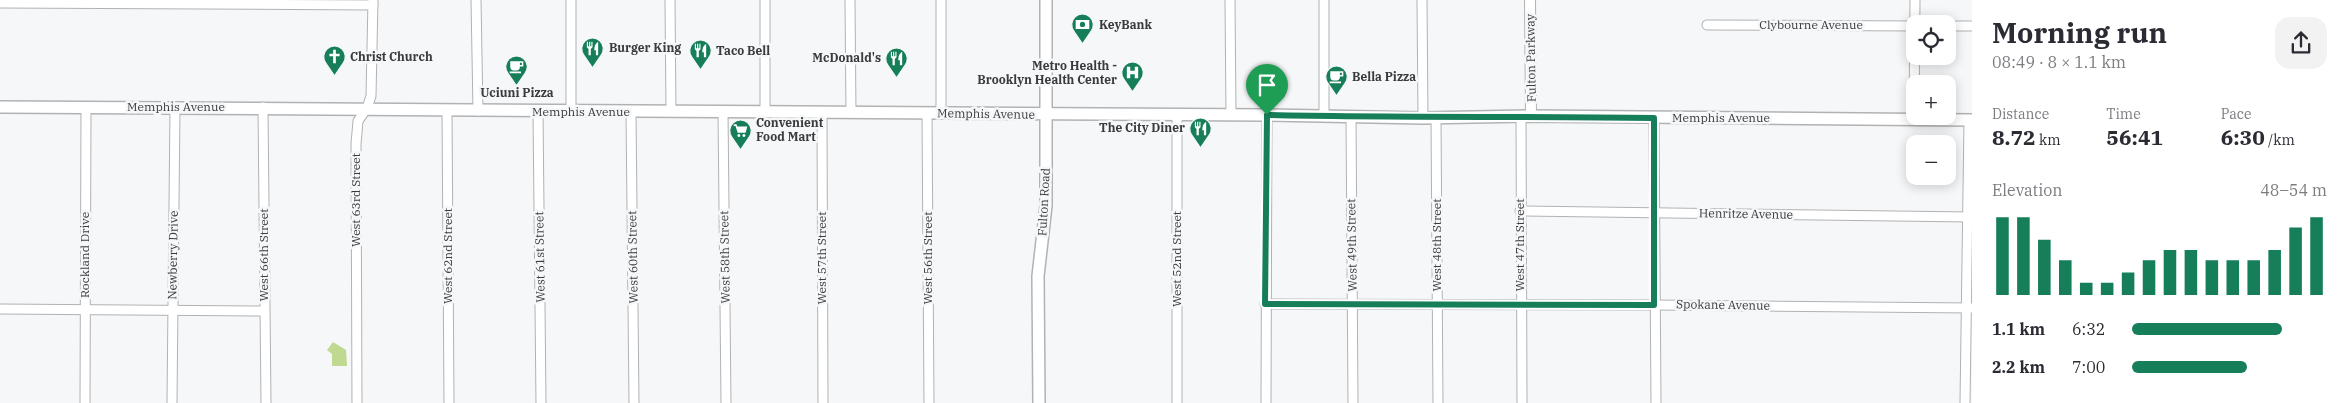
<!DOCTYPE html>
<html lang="en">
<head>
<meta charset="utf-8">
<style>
	body { margin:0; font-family:"IBM Plex Serif",serif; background:#f2f2f3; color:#2b2b33; height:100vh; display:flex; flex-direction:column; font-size:19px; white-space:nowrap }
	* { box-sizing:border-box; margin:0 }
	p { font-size:16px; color:#7c7c81 }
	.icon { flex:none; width:28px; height:28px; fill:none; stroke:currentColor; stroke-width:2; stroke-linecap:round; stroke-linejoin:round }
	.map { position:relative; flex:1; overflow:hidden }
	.side { display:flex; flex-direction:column; background:#fff; width:375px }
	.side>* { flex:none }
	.buttons { position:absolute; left:1906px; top:15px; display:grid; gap:10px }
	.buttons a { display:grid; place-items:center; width:50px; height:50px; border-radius:10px; background:#fff; box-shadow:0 2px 12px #0003; font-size:25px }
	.pin { position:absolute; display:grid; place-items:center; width:42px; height:42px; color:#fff; margin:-51px -21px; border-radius:50% 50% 50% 0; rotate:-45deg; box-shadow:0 0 5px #0007 }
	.pin .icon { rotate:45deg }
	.round { display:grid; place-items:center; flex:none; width:52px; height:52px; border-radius:15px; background:#f2f2f3 }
	.headline { display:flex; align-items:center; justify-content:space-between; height:85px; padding:0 20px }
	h1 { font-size:28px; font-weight:700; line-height:38px }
	.stats { display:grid; grid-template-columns:repeat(3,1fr); gap:8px; height:85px; padding:5px 20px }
	.stats div { display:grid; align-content:center }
	.stats b { font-size:21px; font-weight:700 }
	.stats small { font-size:14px; font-weight:400 }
	.stats p { font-size:14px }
	.chart { height:140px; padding:10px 20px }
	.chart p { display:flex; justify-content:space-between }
	.chart svg { width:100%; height:90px; margin-top:5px; stroke:#167f5a; stroke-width:6 }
	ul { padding:0 20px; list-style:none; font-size:16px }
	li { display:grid; grid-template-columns:80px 60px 1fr; align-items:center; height:38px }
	li i { height:12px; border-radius:6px; background:#167f5a }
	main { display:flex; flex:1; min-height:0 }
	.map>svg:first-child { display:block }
	.green { fill:#bfd991 }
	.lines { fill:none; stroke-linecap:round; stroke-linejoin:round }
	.minor-casing { stroke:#b1b2b4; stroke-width:11 }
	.tertiary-casing { stroke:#b1b2b4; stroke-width:12 }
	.secondary-casing { stroke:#b1b2b4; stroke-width:14 }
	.minor { stroke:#fff; stroke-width:9 }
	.tertiary { stroke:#fff; stroke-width:10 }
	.secondary { stroke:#fff; stroke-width:11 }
	.route-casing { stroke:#fff; stroke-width:10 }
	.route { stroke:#167f5a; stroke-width:6 }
	.labels { text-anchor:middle; stroke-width:5; stroke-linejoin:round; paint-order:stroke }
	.poi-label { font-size:12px; font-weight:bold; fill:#3a3b3c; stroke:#f5f7f9; text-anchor:start }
	.street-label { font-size:12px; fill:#3a3b3c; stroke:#f5f7f9 }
</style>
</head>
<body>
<main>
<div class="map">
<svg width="1972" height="403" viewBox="0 0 1972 403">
	<rect width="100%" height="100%" fill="#f5f7f9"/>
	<polygon class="green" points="333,342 346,350 347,366 332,366 332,354 327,350"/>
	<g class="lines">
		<defs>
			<g id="minor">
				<polyline points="476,0 478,111"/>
				<polyline points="571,0 571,112"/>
				<polyline points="670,0 671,111"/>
				<polyline points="850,0 851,113"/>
				<polyline points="941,0 941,113"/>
				<polyline points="1230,0 1231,115"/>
				<polyline points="1324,0 1324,116"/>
				<polyline points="1422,0 1423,118"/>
				<polyline points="0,3 373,5"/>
				<polyline points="1707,25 1915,26"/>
				<polyline points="1948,26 1972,26"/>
				<polyline points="263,107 266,403"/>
				<polyline points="447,110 449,403"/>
				<polyline points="538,111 541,403"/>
				<polyline points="723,111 726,403"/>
				<polyline points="631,112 634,403"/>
				<polyline points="765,112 765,0"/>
				<polyline points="822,112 823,403"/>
				<polyline points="927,113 929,403"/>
				<polyline points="1177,114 1177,403"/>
				<polyline points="1351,116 1353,403"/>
				<polyline points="1521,116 1522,403"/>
				<polyline points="1436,118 1438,403"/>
				<polyline points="1654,118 1656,403"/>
				<polyline points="1914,120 1915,0"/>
				<polyline points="1520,211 1972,217"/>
				<polyline points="1265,304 1654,305 1972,308"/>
				<polyline points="0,309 264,311"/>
				<polyline points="85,403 86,107"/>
				<polyline points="172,403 175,107"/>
				<polyline points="357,403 356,144 358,121 367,108 371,96 373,0"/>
				<polyline points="1266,403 1267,115"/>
				<polyline points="1965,403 1969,120"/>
			</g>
			<polyline id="tertiary" points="1530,0 1531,116"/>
			<g id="secondary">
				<polyline points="0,107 1267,115 1423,118 1531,116 1972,120"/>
				<polyline points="1039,403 1038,276 1046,206 1046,0"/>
			</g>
		</defs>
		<use href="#minor" class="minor-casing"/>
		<use href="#tertiary" class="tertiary-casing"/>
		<use href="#secondary" class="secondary-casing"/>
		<use href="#minor" class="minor"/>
		<use href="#tertiary" class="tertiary"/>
		<use href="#secondary" class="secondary"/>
	</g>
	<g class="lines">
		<defs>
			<path id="route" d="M1267,115C1396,118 1525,116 1654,118V305L1265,304Z"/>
		</defs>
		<use href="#route" class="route-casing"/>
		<use href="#route" class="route"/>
	</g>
	<defs>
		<symbol id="bank-pin" viewBox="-11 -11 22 30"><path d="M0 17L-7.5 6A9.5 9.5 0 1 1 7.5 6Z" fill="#167f5a" stroke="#f5f7f9"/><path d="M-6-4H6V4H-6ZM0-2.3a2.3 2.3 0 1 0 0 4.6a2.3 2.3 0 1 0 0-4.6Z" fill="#fff"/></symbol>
		<symbol id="restaurant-pin" viewBox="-11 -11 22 30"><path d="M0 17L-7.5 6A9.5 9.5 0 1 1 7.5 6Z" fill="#167f5a" stroke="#f5f7f9"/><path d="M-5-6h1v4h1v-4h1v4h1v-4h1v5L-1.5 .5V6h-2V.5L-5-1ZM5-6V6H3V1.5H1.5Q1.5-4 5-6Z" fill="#fff"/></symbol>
		<symbol id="church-pin" viewBox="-11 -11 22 30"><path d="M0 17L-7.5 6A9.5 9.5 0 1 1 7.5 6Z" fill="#167f5a" stroke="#f5f7f9"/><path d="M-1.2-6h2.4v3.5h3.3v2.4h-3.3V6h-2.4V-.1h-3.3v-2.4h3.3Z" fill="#fff"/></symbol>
		<symbol id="cafe-pin" viewBox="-11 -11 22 30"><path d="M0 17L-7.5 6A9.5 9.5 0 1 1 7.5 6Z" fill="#167f5a" stroke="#f5f7f9"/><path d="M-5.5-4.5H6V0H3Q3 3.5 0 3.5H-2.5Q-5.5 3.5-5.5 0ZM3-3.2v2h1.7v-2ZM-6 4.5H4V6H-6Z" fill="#fff"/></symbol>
		<symbol id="hospital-pin" viewBox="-11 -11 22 30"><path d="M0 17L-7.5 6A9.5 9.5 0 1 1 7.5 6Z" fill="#167f5a" stroke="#f5f7f9"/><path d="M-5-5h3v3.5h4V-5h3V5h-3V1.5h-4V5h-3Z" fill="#fff"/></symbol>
		<symbol id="supermarket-pin" viewBox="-11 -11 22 30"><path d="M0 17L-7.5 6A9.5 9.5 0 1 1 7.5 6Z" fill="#167f5a" stroke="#f5f7f9"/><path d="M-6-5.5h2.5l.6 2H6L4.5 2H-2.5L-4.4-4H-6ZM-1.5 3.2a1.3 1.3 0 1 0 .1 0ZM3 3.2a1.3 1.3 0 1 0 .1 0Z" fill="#fff"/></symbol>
	</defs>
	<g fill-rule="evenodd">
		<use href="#bank-pin" x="1070" y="12" width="25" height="34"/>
		<use href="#restaurant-pin" x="580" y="36" width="25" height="34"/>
		<use href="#restaurant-pin" x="688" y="38" width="25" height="34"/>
		<use href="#church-pin" x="322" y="44" width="25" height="34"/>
		<use href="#restaurant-pin" x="884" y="46" width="25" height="34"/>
		<use href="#cafe-pin" x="504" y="54" width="25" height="34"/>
		<use href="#hospital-pin" x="1120" y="60" width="25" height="34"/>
		<use href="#cafe-pin" x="1324" y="64" width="25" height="34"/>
		<use href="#restaurant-pin" x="1188" y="116" width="25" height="34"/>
		<use href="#supermarket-pin" x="728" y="118" width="25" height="34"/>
	</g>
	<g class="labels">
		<g class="poi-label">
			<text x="1099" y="29">KeyBank</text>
			<text x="609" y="52">Burger King</text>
			<text x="716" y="55">Taco Bell</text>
			<text x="350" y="61">Christ Church</text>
			<text x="881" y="62" text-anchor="end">McDonald's</text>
			<text x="1117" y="70" text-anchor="end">Metro Health -<tspan x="1117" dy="14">Brooklyn Health Center</tspan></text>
			<text x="1352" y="81">Bella Pizza</text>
			<text x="517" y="97" text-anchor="middle">Uciuni Pizza</text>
			<text x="756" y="127">Convenient<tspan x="756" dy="14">Food Mart</tspan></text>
			<text x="1185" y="132" text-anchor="end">The City Diner</text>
		</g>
		<g class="street-label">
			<text x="1811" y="29">Clybourne Avenue</text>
			<text transform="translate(1531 58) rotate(-91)" y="4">Fulton Parkway</text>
			<text x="176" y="111">Memphis Avenue</text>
			<text x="581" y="116">Memphis Avenue</text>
			<text transform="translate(986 114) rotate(1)" y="4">Memphis Avenue</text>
			<text x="1721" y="122">Memphis Avenue</text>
			<text transform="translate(356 200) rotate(-90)" y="4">West 63rd Street</text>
			<text transform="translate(1044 202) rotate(-87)" y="4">Fulton Road</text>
			<text transform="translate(1746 214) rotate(1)" y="4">Henritze Avenue</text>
			<text transform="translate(1352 245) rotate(-91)" y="4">West 49th Street</text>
			<text transform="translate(1437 245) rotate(-90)" y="4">West 48th Street</text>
			<text transform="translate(1520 245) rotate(-90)" y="4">West 47th Street</text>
			<text transform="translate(85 255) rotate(-90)" y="4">Rockland Drive</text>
			<text transform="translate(173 255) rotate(-89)" y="4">Newberry Drive</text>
			<text transform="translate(264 255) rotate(-90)" y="4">West 66th Street</text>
			<text transform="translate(448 256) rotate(-90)" y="4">West 62nd Street</text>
			<text transform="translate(540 257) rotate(-91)" y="4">West 61st Street</text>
			<text transform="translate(633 257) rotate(-91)" y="4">West 60th Street</text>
			<text transform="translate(725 257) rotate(-91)" y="4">West 58th Street</text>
			<text transform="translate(822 258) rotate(-90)" y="4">West 57th Street</text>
			<text transform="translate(928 258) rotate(-90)" y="4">West 56th Street</text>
			<text transform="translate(1177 259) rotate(-90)" y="4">West 52nd Street</text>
			<text transform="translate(1723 305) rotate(1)" y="4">Spokane Avenue</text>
		</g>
	</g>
</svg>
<div class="buttons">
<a><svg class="icon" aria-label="locate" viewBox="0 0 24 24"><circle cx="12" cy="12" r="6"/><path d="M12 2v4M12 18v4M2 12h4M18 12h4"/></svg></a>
<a>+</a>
<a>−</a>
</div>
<div class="pin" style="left:1267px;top:115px;background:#1e9e55"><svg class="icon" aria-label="arrive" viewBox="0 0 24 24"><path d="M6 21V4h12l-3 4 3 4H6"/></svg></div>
</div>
<section class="side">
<div class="headline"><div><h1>Morning run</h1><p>08:49 · 8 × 1.1 km</p></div><a class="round"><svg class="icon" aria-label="share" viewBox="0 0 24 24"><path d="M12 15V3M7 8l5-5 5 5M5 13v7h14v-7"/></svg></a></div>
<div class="stats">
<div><p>Distance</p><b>8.72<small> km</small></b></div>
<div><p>Time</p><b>56:41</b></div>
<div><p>Pace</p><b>6:30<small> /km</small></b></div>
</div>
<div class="chart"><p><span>Elevation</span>48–54 m</p>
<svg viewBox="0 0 160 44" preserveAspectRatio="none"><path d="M5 44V6M15 44V6M25 44V17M35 44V27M45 44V38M55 44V38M65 44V33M75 44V27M85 44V22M95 44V22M105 44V27M115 44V27M125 44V27M135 44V22M145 44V11M155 44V6"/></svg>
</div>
<ul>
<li><b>1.1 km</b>6:32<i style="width:77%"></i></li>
<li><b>2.2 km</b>7:00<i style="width:59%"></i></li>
</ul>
</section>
</main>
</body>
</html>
